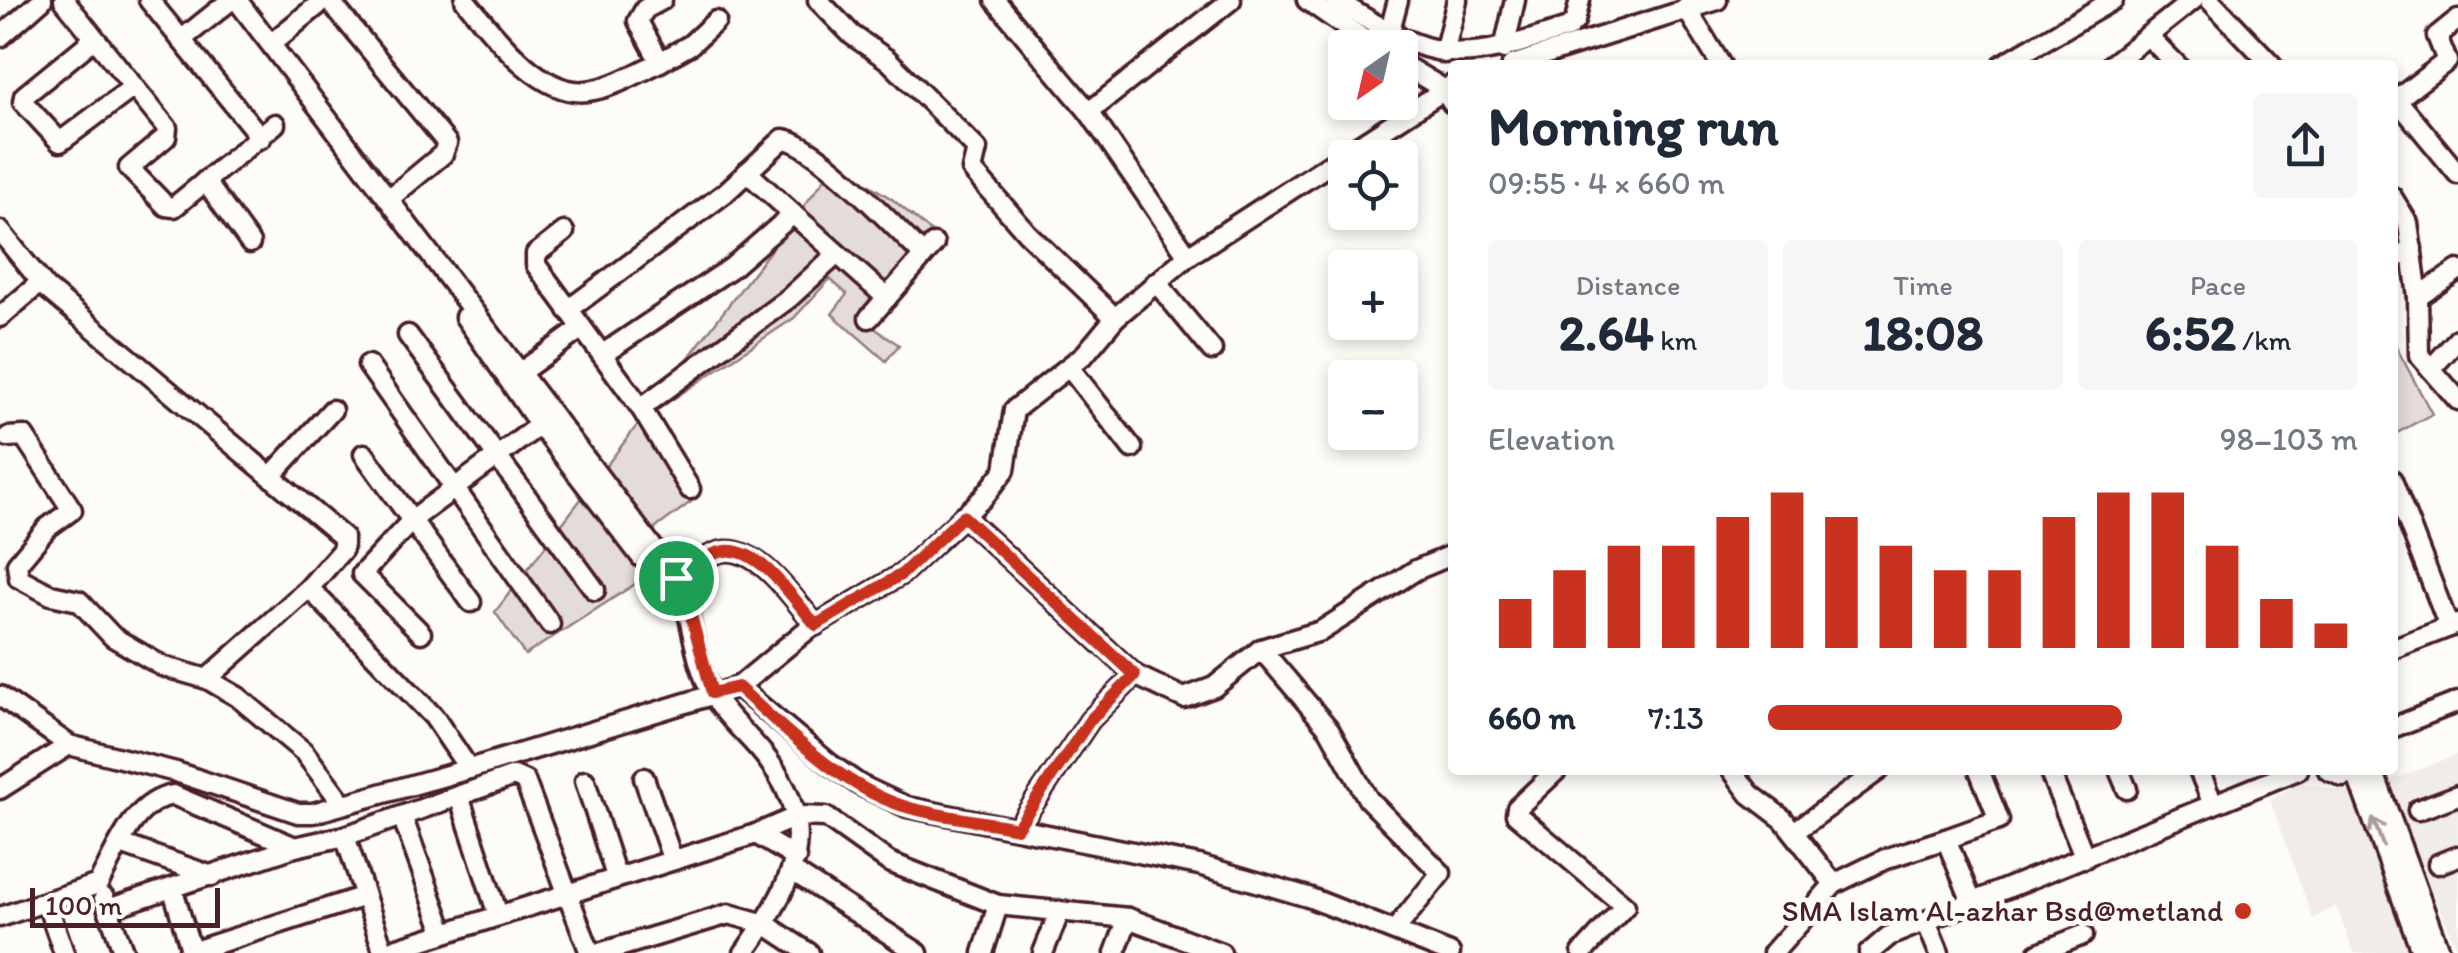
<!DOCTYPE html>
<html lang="en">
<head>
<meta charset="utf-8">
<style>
	body { margin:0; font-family:Itim,sans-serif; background:#f6f6f7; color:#1f2937; height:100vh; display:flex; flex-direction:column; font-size:38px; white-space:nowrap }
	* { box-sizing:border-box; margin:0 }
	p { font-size:32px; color:#747a83 }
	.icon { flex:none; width:55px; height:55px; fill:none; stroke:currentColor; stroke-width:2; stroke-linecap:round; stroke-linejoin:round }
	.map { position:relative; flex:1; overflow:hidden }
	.sheet { position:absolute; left:1448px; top:60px; width:950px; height:715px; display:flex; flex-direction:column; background:#fff; border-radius:10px; box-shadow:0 5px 15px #0003 }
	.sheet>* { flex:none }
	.needle { width:65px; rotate:214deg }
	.controls { position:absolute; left:1328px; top:30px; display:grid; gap:20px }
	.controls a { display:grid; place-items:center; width:90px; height:90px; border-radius:10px; background:#fff; box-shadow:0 5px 15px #0003; font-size:50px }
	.scale { position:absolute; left:30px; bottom:25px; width:190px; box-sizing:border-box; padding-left:10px; border:5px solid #4a1f2b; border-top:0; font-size:28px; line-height:35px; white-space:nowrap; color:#4a1f2b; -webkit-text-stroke:8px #fdfcf7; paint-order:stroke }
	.pin { position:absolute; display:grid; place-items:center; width:85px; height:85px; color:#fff; margin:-42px; border:5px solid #fff; border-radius:50%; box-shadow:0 2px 10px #0007 }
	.round { display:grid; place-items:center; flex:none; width:105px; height:105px; border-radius:10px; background:#f6f6f7 }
	.headline { display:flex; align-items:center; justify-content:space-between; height:170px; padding:0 40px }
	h1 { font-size:55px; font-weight:700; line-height:75px }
	.metrics { display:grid; grid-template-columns:repeat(3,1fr); gap:15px; height:170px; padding:10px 40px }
	.metrics div { display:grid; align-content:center; border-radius:10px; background:#f6f6f7; text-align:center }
	.metrics b { font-size:50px; font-weight:700 }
	.metrics small { font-size:28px; font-weight:400 }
	.metrics p { font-size:28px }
	.chart { height:280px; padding:20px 40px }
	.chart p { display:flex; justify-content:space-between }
	.chart svg { width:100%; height:180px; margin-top:10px; stroke:#c8321e; stroke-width:6 }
	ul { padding:0 40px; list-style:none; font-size:32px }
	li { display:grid; grid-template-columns:160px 120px 1fr; align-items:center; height:75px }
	li i { height:25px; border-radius:12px; background:#c8321e }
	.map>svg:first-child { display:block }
	.built { fill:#f0ece8 }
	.green { fill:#e3dcda; stroke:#967e82; stroke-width:2.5 }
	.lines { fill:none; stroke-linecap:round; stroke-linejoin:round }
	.minor-casing { stroke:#4a1f2b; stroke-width:25 }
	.minor { stroke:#fdfcf7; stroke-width:18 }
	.oneway { stroke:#ac999b }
	.route-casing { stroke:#fff; stroke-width:20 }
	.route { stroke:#c8321e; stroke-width:12 }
	.poi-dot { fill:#c8321e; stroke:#fdfcf7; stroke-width:4 }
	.labels { text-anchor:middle; stroke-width:10; stroke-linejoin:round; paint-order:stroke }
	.poi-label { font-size:30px; fill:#4a1f2b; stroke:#fdfcf7; text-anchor:end }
</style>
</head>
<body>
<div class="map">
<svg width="2458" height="953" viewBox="0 0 2458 953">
	<rect width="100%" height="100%" fill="#fdfcf7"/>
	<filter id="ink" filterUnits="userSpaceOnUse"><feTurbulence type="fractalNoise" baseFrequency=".01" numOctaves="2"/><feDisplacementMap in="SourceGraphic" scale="20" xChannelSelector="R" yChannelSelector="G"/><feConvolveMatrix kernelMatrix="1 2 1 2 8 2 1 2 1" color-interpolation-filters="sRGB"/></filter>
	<g filter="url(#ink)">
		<g class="built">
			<polygon points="2458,754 2458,951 2385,783"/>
			<polygon points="2301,783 2354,793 2413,953 2354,953 2336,906 2313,919 2270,800"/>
		</g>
		<g class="green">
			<polygon points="836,164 892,199 940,239 867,323 899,345 886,361 832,314 847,294 830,279 794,318 649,415 699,496 653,530 674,559 525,655 495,612"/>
			<polygon points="2393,341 2432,414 2393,435 2392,435"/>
		</g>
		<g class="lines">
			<defs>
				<g id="minor">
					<polyline points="64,0 167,128 166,137 129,168 166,206 174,207 275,124"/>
					<polyline points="149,0 261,138"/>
					<path d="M237,0L676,578C694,615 692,660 713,695C727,719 751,737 768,760C823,833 791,886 744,953"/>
					<polyline points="329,0 447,143 443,154 390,198"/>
					<path d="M465,0C492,32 539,97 587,91C613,88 637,73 660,62L638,21L645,9L662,0"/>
					<polyline points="818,0 852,35 888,60 977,149 972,170 1027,233 1115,318"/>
					<polyline points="995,0 1089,112 1188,256"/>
					<polyline points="1307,0 1376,48"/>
					<path d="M1336,0C1437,65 1457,64 1568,28L1575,21L1580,0"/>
					<polyline points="2210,0 2272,65"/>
					<polyline points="1686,8 1721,65"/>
					<polyline points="1389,34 1398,0"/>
					<polyline points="2148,36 2177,65"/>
					<polyline points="0,37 42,0"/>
					<polyline points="94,39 24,96 23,102 60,142 132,88"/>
					<polyline points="181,40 231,0"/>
					<polyline points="272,43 324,0"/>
					<polyline points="1504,49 1515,0"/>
					<polyline points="1444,53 1457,0"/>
					<polyline points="660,62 690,45 716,21"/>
					<polyline points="1400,63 1442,88 1452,103"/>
					<polyline points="1512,65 1717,0"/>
					<polyline points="2002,65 2113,0"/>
					<polyline points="2111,65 2193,0"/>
					<polyline points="2397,100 2458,174"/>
					<polyline points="2392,103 2447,61 2437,36 2458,19"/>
					<polyline points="1089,112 1231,0"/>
					<polyline points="205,181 250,243"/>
					<polyline points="2392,197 2408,223 2418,297 2419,355 2458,400"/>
					<polyline points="793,214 887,298"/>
					<polyline points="0,231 46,288 343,537 343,549 309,588 207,679"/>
					<polyline points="564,232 536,254 536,265 641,408"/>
					<polyline points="2392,261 2412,248"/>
					<polyline points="1156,282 1212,350"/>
					<polyline points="2418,297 2458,270"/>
					<path d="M568,310L725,193L783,139C814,141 897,229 922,254"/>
					<polyline points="0,317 41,282"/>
					<polyline points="465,317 539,424 642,558"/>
					<polyline points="869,318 934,244"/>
					<polyline points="408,335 595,590"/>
					<polyline points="603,354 731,268 793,214 747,172"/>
					<polyline points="368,365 550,624"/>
					<polyline points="1069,367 1132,448"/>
					<polyline points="2431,369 2458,339"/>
					<polyline points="521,372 582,328"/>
					<polyline points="8,437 24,436 72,510 47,528 17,564 19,578 51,595 79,601 113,637 162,666 207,679 238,697 304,752 343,804"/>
					<polyline points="364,454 471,602"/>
					<polyline points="273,474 332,410"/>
					<polyline points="2392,480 2449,627"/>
					<polyline points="690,489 641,408 789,298 837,254"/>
					<polyline points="963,516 1135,675 1184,698 1214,687 1261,649 1321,631 1416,570 1452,555"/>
					<path d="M676,578C690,569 708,553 725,551C761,548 795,602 816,625"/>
					<polyline points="309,588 434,717 469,769"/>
					<polyline points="421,633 362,574 413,519 549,418"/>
					<polyline points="1261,649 1329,729 1368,799 1441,873 1395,930"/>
					<polyline points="2392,649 2457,624"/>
					<polyline points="738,687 830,764 860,785 907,807 1199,865 1308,897 1450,953"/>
					<polyline points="0,696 69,745 176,772 298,813 313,813 469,769 738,687 807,630 902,574 983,498 1005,470 1014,410 1085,354 1115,318 1188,256 1452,85"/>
					<polyline points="2392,728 2458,702"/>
					<polyline points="1557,770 1517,808 1516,814 1625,906 1582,953"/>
					<polyline points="1732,770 1750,794 1783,819 1834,884"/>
					<polyline points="2049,770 2085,858"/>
					<polyline points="2119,770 2127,789"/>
					<polyline points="2199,770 2213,804"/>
					<polyline points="2328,770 2343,777 2366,770"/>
					<polyline points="2373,770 2440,953"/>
					<polyline points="2357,776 2422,953"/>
					<polyline points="644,778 672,858"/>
					<polyline points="585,781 616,876"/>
					<polyline points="0,789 69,745"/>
					<polyline points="459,796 498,915"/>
					<polyline points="2418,810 2458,795"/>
					<polyline points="402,816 444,932"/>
					<polyline points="1017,828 1090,720 1135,675"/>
					<polyline points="1794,832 1879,770"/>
					<polyline points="756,834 796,858"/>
					<polyline points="345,836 384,953"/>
					<polyline points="1946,839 1999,820 1979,770"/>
					<polyline points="121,844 212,876"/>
					<polyline points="2438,864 2458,856"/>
					<polyline points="794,872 918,953"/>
					<polyline points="173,890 192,953"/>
					<polyline points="104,898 124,953"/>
					<polyline points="47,904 64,953"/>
					<polyline points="108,909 295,847 345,836 514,776 525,781 590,953"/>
					<path d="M0,917L98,884C117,851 132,802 173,795L295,847"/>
					<polyline points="1926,921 1939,953"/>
					<polyline points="188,953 365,896"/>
					<polyline points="382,953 756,834 798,816 826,817 889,862 998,905 1128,918 1221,953"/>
					<polyline points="599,953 729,914 765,924 809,953"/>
					<polyline points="983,953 998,905"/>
					<polyline points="1043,953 1060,911"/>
					<polyline points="1115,953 1128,918"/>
					<polyline points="1773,953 1834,884 1885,859 1946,839 1972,902"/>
					<polyline points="1869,953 1889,936 2298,770"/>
					<polyline points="2038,953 2083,935"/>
				</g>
			</defs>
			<use href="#minor" class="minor-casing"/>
			<use href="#minor" class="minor"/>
		</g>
		<defs><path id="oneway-shaft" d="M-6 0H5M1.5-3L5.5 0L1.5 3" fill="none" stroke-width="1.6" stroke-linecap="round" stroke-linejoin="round" transform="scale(2.5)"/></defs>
		<use class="oneway" href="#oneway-shaft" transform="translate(2378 832) rotate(-110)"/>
	</g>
	<g class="lines" filter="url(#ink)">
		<defs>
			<path id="route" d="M963,516L1135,675L1090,720L1017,828C982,821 945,817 910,808C844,790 787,731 738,687L712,693L690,612L676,578C690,569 708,553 725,551C761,547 795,602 816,625L902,574Z"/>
		</defs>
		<use href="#route" class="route-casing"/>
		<use href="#route" class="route"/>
	</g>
	<circle class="poi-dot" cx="2243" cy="911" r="10"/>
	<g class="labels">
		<g class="poi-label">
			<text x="2223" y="921">SMA Islam Al-azhar Bsd@metland</text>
		</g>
	</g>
</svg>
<div class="controls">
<a><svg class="needle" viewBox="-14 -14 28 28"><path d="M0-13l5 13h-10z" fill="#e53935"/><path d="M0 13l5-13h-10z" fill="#747a83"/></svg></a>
<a><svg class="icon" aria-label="locate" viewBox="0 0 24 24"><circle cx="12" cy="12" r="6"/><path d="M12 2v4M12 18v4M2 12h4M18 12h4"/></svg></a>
<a>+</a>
<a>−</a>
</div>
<div class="scale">100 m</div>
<div class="pin" style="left:676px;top:578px;background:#1e9e55"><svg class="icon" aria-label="arrive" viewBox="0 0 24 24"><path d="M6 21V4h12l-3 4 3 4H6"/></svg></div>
<section class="sheet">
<div class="headline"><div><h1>Morning run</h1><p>09:55 · 4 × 660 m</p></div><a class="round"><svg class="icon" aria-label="share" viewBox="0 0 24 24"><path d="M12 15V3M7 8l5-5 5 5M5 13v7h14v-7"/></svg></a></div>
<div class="metrics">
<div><p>Distance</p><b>2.64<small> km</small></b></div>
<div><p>Time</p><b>18:08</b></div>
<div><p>Pace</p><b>6:52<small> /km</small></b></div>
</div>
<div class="chart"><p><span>Elevation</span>98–103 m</p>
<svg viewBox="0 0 160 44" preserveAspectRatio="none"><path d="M5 44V32M15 44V25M25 44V19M35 44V19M45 44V12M55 44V6M65 44V12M75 44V19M85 44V25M95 44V25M105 44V12M115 44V6M125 44V6M135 44V19M145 44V32M155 44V38"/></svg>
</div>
<ul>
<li><b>660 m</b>7:13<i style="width:60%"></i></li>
</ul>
</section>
</div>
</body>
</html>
